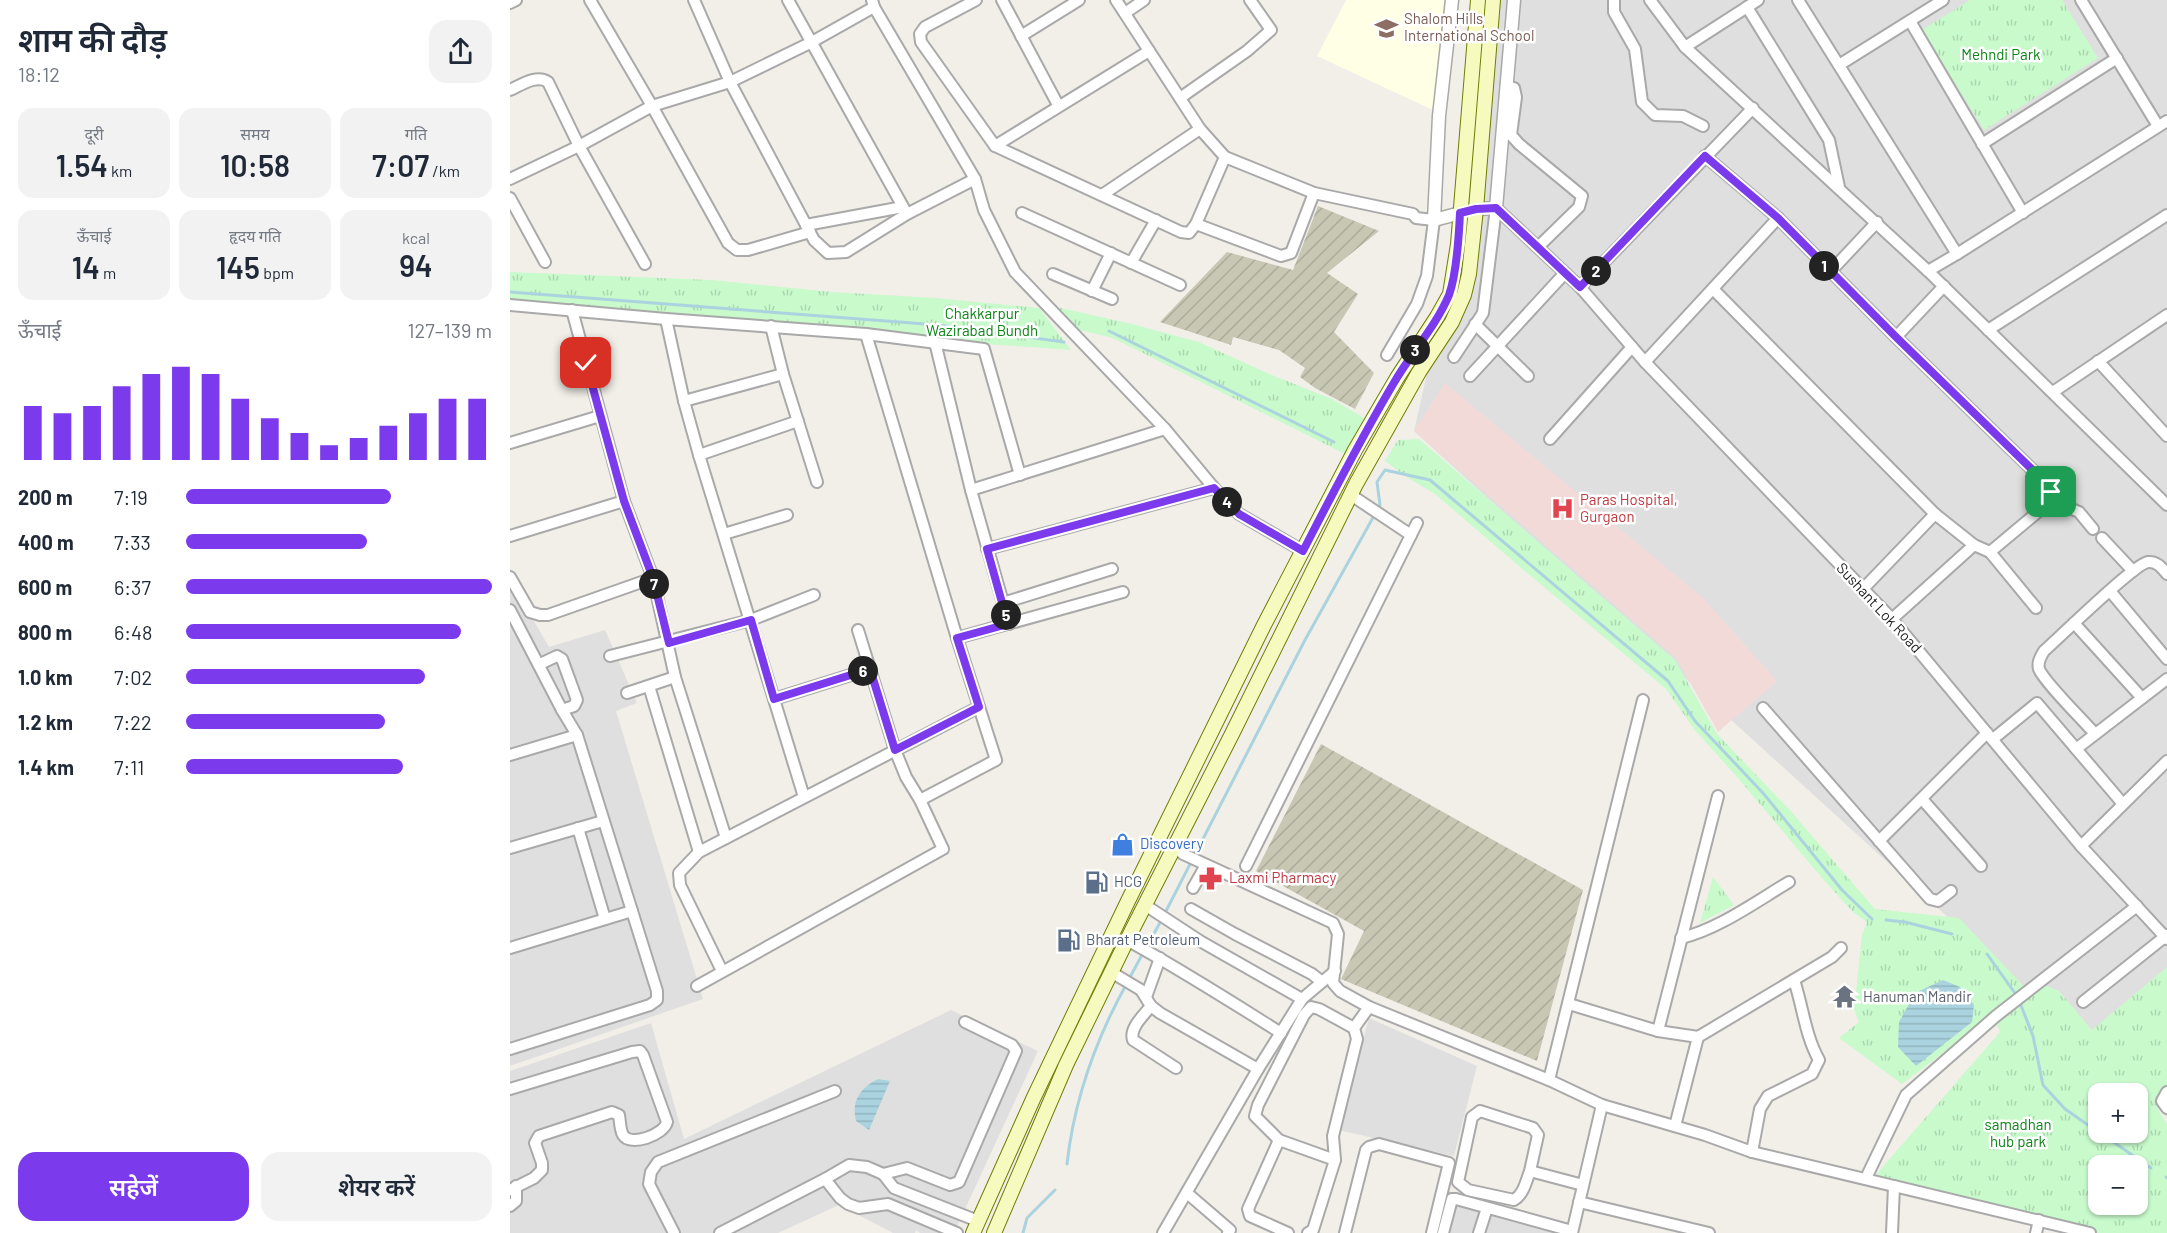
<!DOCTYPE html>
<html lang="hi">
<head>
<meta charset="utf-8">
<style>
	body { margin:0; font-family:Barlow,"Noto Sans Devanagari",sans-serif; background:#f2f2f3; color:#1f2937; height:100vh; display:flex; flex-direction:column; font-size:22px; white-space:nowrap }
	* { box-sizing:border-box; margin:0 }
	p { font-size:20px; color:#747a83 }
	.icon { flex:none; width:33px; height:33px; fill:none; stroke:currentColor; stroke-width:2; stroke-linecap:round; stroke-linejoin:round }
	.map { position:relative; flex:1; overflow:hidden }
	.side { display:flex; flex-direction:column; background:#fff; width:510px }
	.side>* { flex:none }
	.controls { position:absolute; left:1578px; top:1083px; display:grid; gap:12px }
	.controls a { display:grid; place-items:center; width:60px; height:60px; border-radius:12px; background:#fff; box-shadow:0 2px 4px #0004; font-size:30px }
	.pin { position:absolute; display:grid; place-items:center; width:51px; height:51px; color:#fff; margin:-26px; border-radius:12px; box-shadow:0 3px 9px #0006 }
	.km { position:absolute; width:30px; height:30px; margin:-15px; border-radius:50%; background:#222; color:#fff; font-size:16px; line-height:30px; text-align:center }
	.round { display:grid; place-items:center; flex:none; width:63px; height:63px; border-radius:18px; background:#f2f2f3 }
	.overview { display:flex; align-items:center; justify-content:space-between; height:102px; padding:0 18px }
	h1 { font-size:33px; font-weight:600; line-height:45px }
	.metrics { display:grid; grid-template-columns:repeat(3,1fr); gap:9px; height:102px; padding:6px 18px }
	.metrics div { display:grid; align-content:center; border-radius:15px; background:#f2f2f3; text-align:center }
	.metrics b { font-size:30px; font-weight:600 }
	.metrics small { font-size:16px; font-weight:400 }
	.metrics p { font-size:16px }
	.chart { height:168px; padding:12px 18px }
	.chart p { display:flex; justify-content:space-between }
	.chart svg { width:100%; height:108px; margin-top:6px; stroke:#7c3aed; stroke-width:6 }
	.cta { display:flex; gap:12px; margin-top:auto; padding:12px 18px }
	.cta a { flex:1; height:69px; border-radius:18px; background:#7c3aed; color:#fff; font-size:24px; font-weight:600; line-height:69px; text-align:center }
	.cta a+a { background:#f2f2f3; color:#1f2937 }
	ul { padding:0 18px; list-style:none; font-size:20px }
	li { display:grid; grid-template-columns:96px 72px 1fr; align-items:center; height:45px }
	li i { height:15px; border-radius:8px; background:#7c3aed }
	main { display:flex; flex:1; min-height:0 }
	.map>svg:first-child { display:block }
	.residential { fill:#e0dfdf }
	.commercial { fill:#f2dad9 }
	.education { fill:#ffffe5 }
	.construction { fill:url(#construction-furrows) }
	.park { fill:url(#park-tufts); fill-rule:evenodd }
	.water { fill:url(#water-rules) }
	.lines { fill:none; stroke-linecap:round; stroke-linejoin:round }
	.stream { stroke:#aad3df; stroke-width:3 }
	.minor-casing { stroke:#a9a9a9; stroke-width:14 }
	.tertiary-casing { stroke:#a9a9a9; stroke-width:15 }
	.secondary-casing { stroke:#707d05; stroke-width:16 }
	.minor { stroke:#fff; stroke-width:10 }
	.tertiary { stroke:#fff; stroke-width:12 }
	.secondary { stroke:#f7fabf; stroke-width:14 }
	.route-casing { stroke:#fff; stroke-width:12 }
	.route { stroke:#7c3aed; stroke-width:8 }
	.labels { text-anchor:middle; stroke-width:5; stroke-linejoin:round; paint-order:stroke }
	.education-label { font-size:15px; fill:#785e54; stroke:#fff; text-anchor:start }
	.park-label { font-size:15px; fill:#0c8416; stroke:#fff }
	.health-label { font-size:15px; fill:#be3a42; stroke:#fff; text-anchor:start }
	.street-label { font-size:15px; fill:#222; stroke:#fff }
	.shop-label { font-size:15px; fill:#366cbe; stroke:#fff; text-anchor:start }
	.service-label { font-size:15px; fill:#4e5e75; stroke:#fff; text-anchor:start }
	.worship-label { font-size:15px; fill:#5b616d; stroke:#fff; text-anchor:start }
</style>
</head>
<body>
<main>
<section class="side">
<div class="overview"><div><h1>शाम की दौड़</h1><p>18:12</p></div><a class="round"><svg class="icon" aria-label="share" viewBox="0 0 24 24"><path d="M12 15V3M7 8l5-5 5 5M5 13v7h14v-7"/></svg></a></div>
<div class="metrics">
<div><p>दूरी</p><b>1.54<small> km</small></b></div>
<div><p>समय</p><b>10:58</b></div>
<div><p>गति</p><b>7:07<small> /km</small></b></div>
</div>
<div class="metrics">
<div><p>ऊँचाई</p><b>14<small> m</small></b></div>
<div><p>हृदय गति</p><b>145<small> bpm</small></b></div>
<div><p>kcal</p><b>94</b></div>
</div>
<div class="chart"><p><span>ऊँचाई</span>127–139 m</p>
<svg viewBox="0 0 160 44" preserveAspectRatio="none"><path d="M5 44V22M15 44V25M25 44V22M35 44V14M45 44V9M55 44V6M65 44V9M75 44V19M85 44V27M95 44V33M105 44V38M115 44V35M125 44V30M135 44V25M145 44V19M155 44V19"/></svg>
</div>
<ul>
<li><b>200 m</b>7:19<i style="width:67%"></i></li>
<li><b>400 m</b>7:33<i style="width:59%"></i></li>
<li><b>600 m</b>6:37<i style="width:100%"></i></li>
<li><b>800 m</b>6:48<i style="width:90%"></i></li>
<li><b>1.0 km</b>7:02<i style="width:78%"></i></li>
<li><b>1.2 km</b>7:22<i style="width:65%"></i></li>
<li><b>1.4 km</b>7:11<i style="width:71%"></i></li>
</ul>
<div class="cta"><a>सहेजें</a><a>शेयर करें</a></div>
</section>
<div class="map">
<svg width="1657" height="1233" viewBox="0 0 1657 1233">
	<defs>
		<pattern id="construction-furrows" width="10" height="10" patternUnits="userSpaceOnUse" patternTransform="scale(1.5)"><rect width="10" height="10" fill="#c7c7b4"/><path d="M-1 1l2-2M0 10L10 0M9 11l2-2" fill="none" stroke="#abab9a"/></pattern>
		<pattern id="park-tufts" width="24" height="20" patternUnits="userSpaceOnUse" patternTransform="scale(1.5)"><rect width="24" height="20" fill="#c8facc"/><path d="M3 7l-1-3M5 7V3M7 7l1-3M15 17l-1-3M17 17v-4M19 17l1-3" fill="none" stroke="#acd6af"/></pattern>
		<pattern id="water-rules" width="6" height="5" patternUnits="userSpaceOnUse" patternTransform="scale(1.5)"><rect width="6" height="5" fill="#aad3df"/><path d="M0 2.5h6" fill="none" stroke="#92b5bf"/></pattern>
	</defs>
	<rect width="100%" height="100%" fill="#f2efe9"/>
	<g class="residential">
		<polygon points="984,0 1657,0 1657,1117 904,431 946,245"/>
		<polygon points="0,580 39,647 95,630 127,703 106,711 193,999 0,1066"/>
		<polygon points="441,1010 528,1051 444,1233 410,1233 406,1230 405,1233 383,1233 329,1205 268,1233 0,1233 0,1071 141,1023 174,1139"/>
		<polygon points="859,1018 967,1066 944,1156 828,1130"/>
		<polygon points="938,1191 1049,1221 1046,1233 927,1233"/>
	</g>
	<polygon class="commercial" points="935,383 1194,599 1267,681 1208,732 1166,658 904,431"/>
	<polygon class="education" points="836,0 934,0 923,110 807,56"/>
	<g class="construction">
		<polygon points="808,206 869,231 817,273 848,294 824,332 864,373 845,409 805,388 790,377 795,368 769,350 723,337 721,345 650,322 717,252 783,270"/>
		<polygon points="811,744 1073,890 1027,1061 831,979 854,931 746,871"/>
	</g>
	<g class="park">
		<polygon points="1460,0 1552,0 1588,58 1474,130 1412,30"/>
		<polygon points="0,272 202,280 322,292 426,298 529,308 561,350 476,344 319,326 0,300"/>
		<polygon points="546,307 622,324 689,342 757,373 822,399 854,418 835,454 603,338 565,329"/>
		<path d="M909,439L1165,660L1207,734L1278,808L1365,909L1449,918L1522,995L1532,984L1549,991L1582,1030L1657,967V1095L1646,1106L1657,1124V1233H1570L1363,1178L1490,1032L1486,1020L1511,994L1392,1084L1329,1038L1349,1022L1344,1010L1352,935L1357,922L1343,912L1312,878L1227,777L1184,729L1156,689L1003,561L925,494L895,476L875,461L888,440ZM1588,1094H1628V1132H1588ZM1588,1166H1628V1204H1588Z"/>
		<polygon points="1203,877 1224,905 1190,923"/>
	</g>
	<g class="water">
		<polygon points="1433,980 1450,987 1464,1005 1462,1022 1406,1066 1388,1047 1389,1022 1405,993"/>
		<path d="M368,1079L380,1081L359,1130L346,1121C341,1101 350,1088 368,1079Z"/>
	</g>
	<g class="lines">
		<g class="stream">
			<polyline points="0,292 428,325 554,342"/>
			<polyline points="599,331 824,442"/>
			<polyline points="655,913 795,640 870,505 867,482 875,470 920,480 1158,681 1185,721 1253,793 1332,890 1362,919"/>
			<polyline points="1376,920 1395,922 1442,934"/>
			<polyline points="636,948 652,919"/>
			<polyline points="1477,954 1507,996"/>
			<polyline points="619,979 633,953"/>
			<polyline points="1510,1003 1523,1036 1533,1085 1555,1109 1588,1132"/>
			<polyline points="1589,1132 1641,1168"/>
			<path d="M557,1164C564,1101 585,1041 616,985"/>
			<polyline points="1656,1177 1657,1178"/>
			<polyline points="513,1233 517,1218 545,1190"/>
		</g>
		<defs>
			<g id="minor">
				<polyline points="80,0 142,106 218,243 227,250 238,250 300,232"/>
				<polyline points="184,0 220,82 304,240 318,253 336,252 397,214 465,179"/>
				<polyline points="278,0 397,214"/>
				<polyline points="362,0 364,7 465,179 474,210 505,272 655,429 704,488 729,514 793,551"/>
				<polyline points="466,0 415,27 410,34 411,42 485,146 671,232 679,233 686,224 715,157"/>
				<polyline points="492,0 548,105"/>
				<polyline points="606,0 690,129 715,157 804,193 903,214 906,218 924,220 917,276 907,304 877,355"/>
				<polyline points="1104,0 1104,12 1125,49 1132,102 1145,115 1173,116 1193,126"/>
				<polyline points="1140,0 1175,47 1418,271 1657,505"/>
				<polyline points="1288,0 1447,254"/>
				<polyline points="1571,0 1648,126"/>
				<polyline points="0,3 6,0"/>
				<polyline points="1237,7 1319,140 1329,187"/>
				<polyline points="615,13 634,0"/>
				<polyline points="1400,21 1513,213"/>
				<polyline points="511,36 569,0"/>
				<polyline points="1175,47 1248,0"/>
				<polyline points="1329,65 1433,0"/>
				<polyline points="996,86 1004,88 1006,97 1001,135 1009,144 1072,196 1069,207 1028,247"/>
				<path d="M0,90C11,85 27,74 38,82L69,146L135,264"/>
				<polyline points="670,98 737,51 761,30 740,0"/>
				<polyline points="1472,144 1607,58"/>
				<polyline points="485,146 639,51"/>
				<polyline points="1195,156 1268,218 1386,337 1538,485 1541,492 1535,506 1480,552 1526,608"/>
				<polyline points="0,179 69,146 142,106 220,82 300,43 364,7"/>
				<polyline points="592,195 690,129"/>
				<polyline points="0,198 35,262"/>
				<polyline points="986,208 1070,287 1135,362 1382,619 1571,846 1657,939"/>
				<polyline points="512,213 670,285"/>
				<polyline points="686,224 771,256 781,253 804,193"/>
				<polyline points="296,225 393,207"/>
				<polyline points="621,263 646,220"/>
				<polyline points="1418,271 1447,254 1657,121"/>
				<polyline points="1320,272 1367,222"/>
				<polyline points="543,274 602,299"/>
				<polyline points="1070,287 1243,108"/>
				<polyline points="1203,289 1425,514 1464,545 1480,552"/>
				<polyline points="582,291 601,253"/>
				<polyline points="0,305 156,319 356,334 474,349 510,475"/>
				<polyline points="62,310 114,501 143,578 165,677 216,838"/>
				<polyline points="156,319 174,401 189,455 294,797"/>
				<polyline points="965,324 1018,376"/>
				<polyline points="261,326 273,374 307,482"/>
				<polyline points="1478,330 1657,215"/>
				<polyline points="356,334 447,638 486,760 410,800"/>
				<polyline points="1386,337 1434,286"/>
				<polyline points="425,342 461,490 499,624"/>
				<polyline points="944,357 973,313 986,208"/>
				<polyline points="1588,361 1657,436"/>
				<polyline points="1135,362 1268,218"/>
				<polyline points="960,376 1055,273"/>
				<polyline points="1543,392 1657,315"/>
				<polyline points="174,401 273,374"/>
				<polyline points="1040,439 1122,347"/>
				<polyline points="0,443 90,416"/>
				<polyline points="189,455 288,421"/>
				<polyline points="461,490 655,429"/>
				<polyline points="841,495 901,535"/>
				<polyline points="1538,499 1569,512 1583,529"/>
				<polyline points="214,534 277,515"/>
				<polyline points="0,536 114,501"/>
				<polyline points="1592,538 1623,571"/>
				<polyline points="477,549 704,488"/>
				<polyline points="0,577 20,612 30,615 38,615 143,578"/>
				<polyline points="1352,590 1425,514"/>
				<polyline points="1600,591 1657,659"/>
				<polyline points="493,603 602,569"/>
				<polyline points="0,610 52,710 67,735 147,991 147,1000 140,1005 0,1049"/>
				<polyline points="1382,619 1464,545"/>
				<polyline points="1564,623 1632,698"/>
				<polyline points="447,638 613,592"/>
				<polyline points="100,656 241,620 304,595"/>
				<polyline points="30,664 47,656 52,659 67,700 64,706 52,710"/>
				<polyline points="139,686 189,852"/>
				<polyline points="117,693 165,677"/>
				<polyline points="264,699 360,669"/>
				<polyline points="1253,708 1420,899 1428,901 1441,891"/>
				<path d="M1585,734C1574,721 1534,682 1529,669C1527,662 1531,656 1534,651C1550,637 1624,564 1638,562C1647,561 1652,568 1657,574"/>
				<polyline points="1483,739 1527,703 1613,804"/>
				<polyline points="1566,749 1657,679"/>
				<polyline points="0,755 67,735"/>
				<polyline points="1412,799 1471,866"/>
				<polyline points="68,828 95,919"/>
				<polyline points="1369,841 1477,733"/>
				<polyline points="1571,846 1657,761"/>
				<polyline points="666,847 673,854 823,923 828,934 823,983 830,991 859,1007 1039,1080 1092,1105 1195,1135 1242,1152 1580,1233"/>
				<polyline points="0,848 93,821"/>
				<polyline points="736,866 907,523"/>
				<polyline points="683,888 696,865"/>
				<polyline points="635,905 690,941 792,999"/>
				<polyline points="681,909 725,934 802,974 812,982"/>
				<path d="M1171,938C1207,930 1247,901 1279,882"/>
				<path d="M617,940C670,969 720,1001 771,1033"/>
				<polyline points="0,948 122,911"/>
				<polyline points="212,971 170,885 169,873 189,852 469,707"/>
				<polyline points="601,972 631,990 641,1006 650,1013 748,1069"/>
				<polyline points="187,986 433,849 410,800 396,777 385,750 348,630"/>
				<polyline points="636,997 650,958"/>
				<polyline points="1573,1002 1657,935"/>
				<polyline points="1059,1004 1148,1031 1188,1037 1322,957 1331,948"/>
				<path d="M641,1006C634,1015 619,1028 623,1040L666,1068"/>
				<polyline points="1148,1031 1208,796"/>
				<polyline points="1039,1080 1133,700"/>
				<path d="M0,1089L122,1052L130,1051L133,1055L157,1122C154,1135 120,1147 113,1135C110,1130 110,1121 109,1115L102,1112L29,1136L25,1143L32,1163V1170L24,1178L0,1190"/>
				<polyline points="1657,1092 1652,1101 1657,1108"/>
				<polyline points="1165,1126 1188,1037"/>
				<polyline points="769,1140 825,1160"/>
				<path d="M1242,1152L1250,1109L1258,1096L1302,1074L1309,1060C1295,1035 1293,1007 1284,980"/>
				<path d="M1020,1171L1028,1135L1023,1128L970,1111L962,1117L948,1182L958,1190L1004,1200C1014,1194 1016,1181 1020,1171L1073,1185"/>
				<polyline points="373,1174 397,1168 440,1185 449,1182 506,1051 502,1045 455,1022"/>
				<polyline points="1356,1178 1396,1095 1486,1016 1627,906"/>
				<polyline points="315,1179 339,1165 357,1167 373,1174 384,1188 468,1221"/>
				<polyline points="677,1193 720,1230 718,1233"/>
				<polyline points="1069,1202 1199,1233"/>
				<polyline points="0,1206 6,1201 6,1186"/>
				<polyline points="164,1233 139,1184 141,1172 148,1162 325,1091"/>
				<polyline points="210,1233 315,1179 330,1198 338,1204 349,1208 378,1204 447,1233"/>
				<polyline points="653,1233 748,1069 792,999 825,971"/>
				<polyline points="778,1233 740,1216 738,1209 769,1140 745,1116 748,1105 794,1015 801,1007 809,1009 844,1028"/>
				<polyline points="798,1233 803,1230 825,1160 823,1136 847,1039 844,1028 859,1007"/>
				<polyline points="835,1233 856,1150 859,1147 869,1144 939,1163 922,1233"/>
				<polyline points="933,1233 942,1199 946,1199 1062,1231"/>
				<polyline points="969,1233 977,1208"/>
				<polyline points="1062,1233 1092,1105"/>
				<polyline points="1382,1233 1384,1186"/>
				<polyline points="1526,1233 1529,1220"/>
			</g>
			<polyline id="tertiary" points="942,0 929,116 924,220 966,209 986,208 1004,0"/>
			<g id="secondary">
				<polyline points="463,1233 524,1097 618,901 753,627 845,450 887,378 927,317 940,294 948,244 968,0"/>
				<polyline points="484,1233 556,1065 617,940 722,734 846,484 909,372 942,322 954,295 959,274 966,209 983,0"/>
			</g>
		</defs>
		<use href="#minor" class="minor-casing"/>
		<use href="#tertiary" class="tertiary-casing"/>
		<use href="#secondary" class="secondary-casing"/>
		<use href="#minor" class="minor"/>
		<use href="#tertiary" class="tertiary"/>
		<use href="#secondary" class="secondary"/>
	</g>
	<g class="lines">
		<defs>
			<path id="route" d="M76,363L114,501L143,578L159,643L241,620L264,699L360,669L385,750L469,707L447,638L498,624L477,549L704,488L729,514L793,551C823,493 852,436 885,381C902,352 926,326 939,295C946,276 949,234 950,213L966,209L986,208L1070,287L1195,156L1268,218L1386,337L1538,485L1541,492"/>
		</defs>
		<use href="#route" class="route-casing"/>
		<use href="#route" class="route"/>
	</g>
	<defs>
		<symbol id="school-bare" viewBox="-9 -9 18 18"><path d="M0-5L7-2L0 1L-7-2ZM-4 1L0 2.5L4 1V4Q0 6-4 4Z" fill="#8d6e63" stroke="#fff" stroke-width="2.5" paint-order="stroke"/></symbol>
		<symbol id="hospital-bare" viewBox="-9 -9 18 18"><path d="M-5-5h3v3.5h4V-5h3V5h-3V1.5h-4V5h-3Z" fill="#e0444e" stroke="#fff" stroke-width="2.5" paint-order="stroke"/></symbol>
		<symbol id="shop-bare" viewBox="-9 -9 18 18"><path d="M-5-2.5h2.3a2.7 3.5 0 0 1 5.4 0H5L5.5 6h-11ZM-1.5-2.5h3a1.5 2.3 0 0 0-3 0Z" fill="#3f7fe0" stroke="#fff" stroke-width="2.5" paint-order="stroke"/></symbol>
		<symbol id="pharmacy-bare" viewBox="-9 -9 18 18"><path d="M-2-6h4v4h4v4h-4v4h-4v-4h-4v-4h4Z" fill="#e0444e" stroke="#fff" stroke-width="2.5" paint-order="stroke"/></symbol>
		<symbol id="fuel-bare" viewBox="-9 -9 18 18"><path d="M-5.5-6h7V0h2V4h1.3V-2.5L3-4.5l.8-.8L6-3V5H2.5V1h-1V6h-7ZM-4.2-4.7v3.2H.2V-4.7Z" fill="#5c6f8a" stroke="#fff" stroke-width="2.5" paint-order="stroke"/></symbol>
		<symbol id="temple-bare" viewBox="-9 -9 18 18"><path d="M0-6L5-2H3V0L6.5 2.5H4V6H1.5V3h-3V6H-4V2.5H-6.5L-3 0V-2H-5Z" fill="#6b7280" stroke="#fff" stroke-width="2.5" paint-order="stroke"/></symbol>
	</defs>
	<g fill-rule="evenodd">
		<use href="#school-bare" x="860" y="12" width="33" height="33"/>
		<use href="#hospital-bare" x="1036" y="492" width="33" height="33"/>
		<use href="#shop-bare" x="596" y="828" width="33" height="33"/>
		<use href="#pharmacy-bare" x="684" y="862" width="33" height="33"/>
		<use href="#fuel-bare" x="570" y="866" width="33" height="33"/>
		<use href="#fuel-bare" x="542" y="924" width="33" height="33"/>
		<use href="#temple-bare" x="1318" y="980" width="33" height="33"/>
	</g>
	<g class="labels">
		<g class="education-label">
			<text x="894" y="24">Shalom Hills<tspan x="894" dy="17">International School</tspan></text>
		</g>
		<g class="park-label">
			<text x="1491" y="60">Mehndi Park</text>
			<text x="472" y="319">Chakkarpur<tspan x="472" dy="17">Wazirabad Bundh</tspan></text>
			<text x="1508" y="1130">samadhan<tspan x="1508" dy="17">hub park</tspan></text>
		</g>
		<g class="health-label">
			<text x="1070" y="505">Paras Hospital,<tspan x="1070" dy="17">Gurgaon</tspan></text>
			<text x="719" y="883">Laxmi Pharmacy</text>
		</g>
		<g class="street-label">
			<text transform="translate(1369 608) rotate(47)" y="5">Sushant Lok Road</text>
		</g>
		<g class="shop-label">
			<text x="630" y="849">Discovery</text>
		</g>
		<g class="service-label">
			<text x="604" y="887">HCG</text>
			<text x="576" y="945">Bharat Petroleum</text>
		</g>
		<g class="worship-label">
			<text x="1353" y="1002">Hanuman Mandir</text>
		</g>
	</g>
</svg>
<div class="controls">
<a>+</a>
<a>−</a>
</div>
<div class="pin" style="left:1541px;top:492px;background:#1e9e55"><svg class="icon" aria-label="arrive" viewBox="0 0 24 24"><path d="M6 21V4h12l-3 4 3 4H6"/></svg></div>
<div class="pin" style="left:76px;top:363px;background:#d93025"><svg class="icon" aria-label="check" viewBox="0 0 24 24"><path d="M5 12l5 5 9-10"/></svg></div>
<b class="km" style="left:1314px;top:266px">1</b>
<b class="km" style="left:1086px;top:271px">2</b>
<b class="km" style="left:905px;top:350px">3</b>
<b class="km" style="left:717px;top:502px">4</b>
<b class="km" style="left:496px;top:615px">5</b>
<b class="km" style="left:353px;top:671px">6</b>
<b class="km" style="left:144px;top:584px">7</b>
</div>
</main>
</body>
</html>
